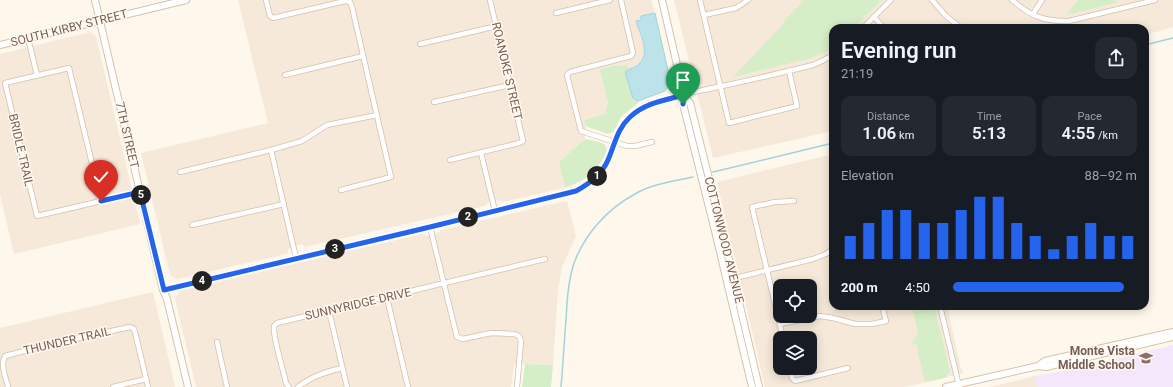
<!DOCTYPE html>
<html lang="en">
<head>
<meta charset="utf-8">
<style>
	body { margin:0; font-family:Roboto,sans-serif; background:#242831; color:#f1f3f6; height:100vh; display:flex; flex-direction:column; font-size:15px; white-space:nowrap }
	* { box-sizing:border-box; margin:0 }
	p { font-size:13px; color:#9ea1a6 }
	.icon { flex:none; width:22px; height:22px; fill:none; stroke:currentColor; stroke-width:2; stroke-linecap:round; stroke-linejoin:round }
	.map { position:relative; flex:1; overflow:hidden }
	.drawer { position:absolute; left:829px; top:24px; width:320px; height:286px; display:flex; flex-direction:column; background:#171b24; border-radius:12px; box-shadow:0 2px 10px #0003 }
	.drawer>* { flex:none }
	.buttons { position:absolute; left:773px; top:279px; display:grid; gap:8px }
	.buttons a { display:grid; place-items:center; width:44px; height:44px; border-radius:8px; background:#171b24; box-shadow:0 2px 10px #0003; font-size:20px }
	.pin { position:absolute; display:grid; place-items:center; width:34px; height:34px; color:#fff; margin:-41px -17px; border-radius:50% 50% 50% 0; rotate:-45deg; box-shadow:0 0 4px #0007 }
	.pin .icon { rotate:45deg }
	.km { position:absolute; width:20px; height:20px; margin:-10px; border-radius:50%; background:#222; color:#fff; font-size:11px; line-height:20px; text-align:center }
	.round { display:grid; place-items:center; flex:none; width:42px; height:42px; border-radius:12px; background:#242831 }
	.headline { display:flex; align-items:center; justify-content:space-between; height:68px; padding:0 12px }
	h1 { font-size:22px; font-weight:600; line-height:30px }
	.stats { display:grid; grid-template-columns:repeat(3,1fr); gap:6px; height:68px; padding:4px 12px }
	.stats div { display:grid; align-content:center; border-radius:10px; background:#242831; text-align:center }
	.stats b { font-size:17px; font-weight:600 }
	.stats small { font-size:11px; font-weight:400 }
	.stats p { font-size:11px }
	.chart { height:112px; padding:8px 12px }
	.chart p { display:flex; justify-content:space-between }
	.chart svg { width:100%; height:72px; margin-top:4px; stroke:#2563eb; stroke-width:6 }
	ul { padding:0 12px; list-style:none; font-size:13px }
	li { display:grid; grid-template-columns:64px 48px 1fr; align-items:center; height:30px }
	li i { height:10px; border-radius:5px; background:#2563eb }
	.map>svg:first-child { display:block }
	.residential { fill:#f6e9d9; fill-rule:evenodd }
	.education { fill:#f4e7fb }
	.green { fill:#d6eec7 }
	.water { fill:#bde3ea; stroke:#a2d3dd }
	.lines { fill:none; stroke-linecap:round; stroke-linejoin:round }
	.stream { stroke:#a2d3dd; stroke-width:1.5 }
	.street-casing { stroke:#d2bfaf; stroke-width:6 }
	.secondary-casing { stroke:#d8c1ae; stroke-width:8 }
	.street { stroke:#fff; stroke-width:4.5 }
	.secondary { stroke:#fff; stroke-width:6 }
	.route-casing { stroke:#fff; stroke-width:8 }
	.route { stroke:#2563eb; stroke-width:5 }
	.labels { text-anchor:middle; stroke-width:3; stroke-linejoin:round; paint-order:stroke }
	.street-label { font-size:12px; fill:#7c5d4b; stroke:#fffaf3 }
	.education-label { font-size:12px; font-weight:bold; fill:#785e54; stroke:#fffaf3; text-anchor:end }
</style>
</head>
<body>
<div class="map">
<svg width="1173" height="387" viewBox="0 0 1173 387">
	<rect width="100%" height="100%" fill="#fef7eb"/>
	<g class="residential">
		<polygon points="238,0 651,0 655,13 641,16 642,20 639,32 644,45 645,51 644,56 640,63 637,66 629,69 627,65 601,69 608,103 605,115 584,120 586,126 585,139 559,162 565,188 502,202 499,200 488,203 485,206 305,247 302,244 289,248 287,254 176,279 170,275 141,153 268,123"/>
		<polygon points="674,0 1173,0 1173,27 1145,35 1145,28 833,28 833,131 713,158"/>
		<polygon points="90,32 96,36 140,224 14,254 0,194 0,54"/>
		<path d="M833,154V306H947L961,369L964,373L906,387H765L717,182ZM780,286H810V316H780ZM780,338H810V368H780Z"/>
		<polygon points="567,201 576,236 562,267 558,290 553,365 525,364 514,365 511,387 196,387 175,299 179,291 422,234 427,236 439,232 441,230"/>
		<polygon points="153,292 175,387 0,387 0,328"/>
		<polygon points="1035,376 1037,387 990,387"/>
	</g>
	<polygon class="education" points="1173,345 1173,387 1037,387 1035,376 1075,369"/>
	<g class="green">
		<polygon points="804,0 882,0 853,28 833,28 833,47 826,52 808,59 733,77 784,23 784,21"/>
		<polygon points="1078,0 1115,0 1116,3 1066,15"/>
		<polygon points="627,65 629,69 625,72 633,98 639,102 621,117 613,132 608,134 588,127 586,126 584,120 605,114 608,103 600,69 615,66"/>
		<path d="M585,139L596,141L604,144L607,149C599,172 587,179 565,188L559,162Z"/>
		<polygon points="930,306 934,306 950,371 945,378 925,382 916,344 911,345 918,333 913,310"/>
		<polygon points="525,364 553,365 551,387 522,387"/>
	</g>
	<path class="water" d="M655,13L670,79L667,81V87L665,91L638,101L633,98L625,72C630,68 635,68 639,64C651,52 640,35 636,21L641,20V16Z"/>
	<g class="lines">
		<g class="stream">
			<polyline points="1145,45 1173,38"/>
			<polyline points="713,172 833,143"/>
			<path d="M561,387C563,365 564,343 566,320C567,301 568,282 574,263C585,234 607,209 635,194C652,184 674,181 693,177"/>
		</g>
		<defs>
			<g id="street">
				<polyline points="266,0 270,16 273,18 345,1 350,2 352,7 391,177 341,190"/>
				<polyline points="621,0 633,53 631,56 570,72 567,75 581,131 627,146 635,146 652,142"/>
				<polyline points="700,0 729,123 797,106 789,71"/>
				<polyline points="932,0 946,16 961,28"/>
				<path d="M1012,0C1031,16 1044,22 1069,21L1155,0"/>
				<polyline points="556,13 610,0"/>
				<polyline points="1033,14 1042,0"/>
				<polyline points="704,15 736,8 748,0"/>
				<polyline points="874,17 884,28"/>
				<polyline points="863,28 891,0"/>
				<polyline points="28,38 37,75"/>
				<polyline points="420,44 497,26"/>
				<polyline points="285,75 363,56"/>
				<polyline points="434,102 510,85"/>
				<polyline points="271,150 296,258"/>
				<polyline points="481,153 495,211"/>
				<polyline points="450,160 519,143 523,141 490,0"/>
				<polyline points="180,172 271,150 302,141 327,125 377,115"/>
				<polyline points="101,201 69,68 5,83 37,216 140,192"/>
				<polyline points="192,225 284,204"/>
				<polyline points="430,227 457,337 463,339 491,333 514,334 519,336 521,341 517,387"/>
				<polyline points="727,280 813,259 826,254 833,249"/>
				<path d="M163,290L430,227L576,191C587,185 599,177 605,166C615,149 616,129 632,115C653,98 691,93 718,87C750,80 782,73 813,65L822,61L833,55"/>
				<polyline points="387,298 408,387"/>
				<polyline points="940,306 959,386"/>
				<polyline points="329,311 347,387"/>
				<polyline points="780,324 820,316 833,318 855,324 872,324 886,321 882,306"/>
				<polyline points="783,338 752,207 775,202 794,201"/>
				<polyline points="217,342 227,387"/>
				<polyline points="790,368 792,378 795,381 848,368"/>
				<path d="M8,387C6,378 0,365 5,356L51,344L130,327L134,329L135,332L148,387"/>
				<polyline points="113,387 146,379"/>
				<path d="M289,387L286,383C283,368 273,340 274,326L277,323L545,259"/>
				<path d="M298,387C312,376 326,372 342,368"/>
			</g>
			<g id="secondary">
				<polyline points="95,0 163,290 167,299 188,387"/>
				<polyline points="662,0 684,95 683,104 715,231 752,387"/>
				<polyline points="0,45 186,0"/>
				<polyline points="684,95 690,103 722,230 759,387"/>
				<polyline points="1038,366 1045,361 1173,332"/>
				<polyline points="946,387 1038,366 1046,367 1173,337"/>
			</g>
		</defs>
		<use href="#street" class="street-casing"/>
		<use href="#secondary" class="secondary-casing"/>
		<use href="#street" class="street"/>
		<use href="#secondary" class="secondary"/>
	</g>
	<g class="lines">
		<defs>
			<path id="route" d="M101,201L140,192L164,290L430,227L576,191C589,184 602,174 608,160C615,144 617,129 630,117C645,103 665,100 684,95L683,104"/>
		</defs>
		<use href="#route" class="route-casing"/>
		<use href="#route" class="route"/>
	</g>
	<defs>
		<symbol id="school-bare" viewBox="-9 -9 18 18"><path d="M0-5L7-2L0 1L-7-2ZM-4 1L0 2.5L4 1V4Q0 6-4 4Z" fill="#8d6e63" stroke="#fffaf3" stroke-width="2.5" paint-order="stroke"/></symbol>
	</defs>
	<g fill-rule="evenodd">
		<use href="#school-bare" x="1136" y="348" width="20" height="20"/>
	</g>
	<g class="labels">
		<g class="street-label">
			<text transform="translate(69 28) rotate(-14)" y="4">SOUTH KIRBY STREET</text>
			<text transform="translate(507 71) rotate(77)" y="4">ROANOKE STREET</text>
			<text transform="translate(127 135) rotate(77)" y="4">7TH STREET</text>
			<text transform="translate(21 150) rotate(77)" y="4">BRIDLE TRAIL</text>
			<text transform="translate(724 240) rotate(76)" y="4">COTTONWOOD AVENUE</text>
			<text transform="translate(358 304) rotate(-13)" y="4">SUNNYRIDGE DRIVE</text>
			<text transform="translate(67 341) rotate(-13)" y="4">THUNDER TRAIL</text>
		</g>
		<g class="education-label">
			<text x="1135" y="355">Monte Vista<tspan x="1135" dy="14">Middle School</tspan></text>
		</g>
	</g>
</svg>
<div class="buttons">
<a><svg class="icon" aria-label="locate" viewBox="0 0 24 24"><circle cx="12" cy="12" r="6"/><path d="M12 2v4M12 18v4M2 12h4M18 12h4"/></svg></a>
<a><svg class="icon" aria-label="layers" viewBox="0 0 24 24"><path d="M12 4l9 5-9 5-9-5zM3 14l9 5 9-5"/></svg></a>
</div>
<div class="pin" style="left:683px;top:104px;background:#1e9e55"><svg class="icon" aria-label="arrive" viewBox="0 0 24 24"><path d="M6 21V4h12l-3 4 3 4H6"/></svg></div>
<div class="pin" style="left:101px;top:201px;background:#d93025"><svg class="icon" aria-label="check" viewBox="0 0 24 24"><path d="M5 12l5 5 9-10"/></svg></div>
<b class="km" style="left:597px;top:176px">1</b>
<b class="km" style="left:468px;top:217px">2</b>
<b class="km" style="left:335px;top:249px">3</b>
<b class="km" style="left:202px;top:281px">4</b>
<b class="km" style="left:141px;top:195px">5</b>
<section class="drawer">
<div class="headline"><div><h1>Evening run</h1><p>21:19</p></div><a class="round"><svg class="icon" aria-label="share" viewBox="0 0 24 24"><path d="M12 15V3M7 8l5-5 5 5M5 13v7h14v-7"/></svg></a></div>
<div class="stats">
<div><p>Distance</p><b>1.06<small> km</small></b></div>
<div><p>Time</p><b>5:13</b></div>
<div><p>Pace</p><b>4:55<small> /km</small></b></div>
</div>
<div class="chart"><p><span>Elevation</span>88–92 m</p>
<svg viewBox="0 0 160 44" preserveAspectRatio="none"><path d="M5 44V30M15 44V22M25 44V14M35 44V14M45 44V22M55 44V22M65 44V14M75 44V6M85 44V6M95 44V22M105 44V30M115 44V38M125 44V30M135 44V22M145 44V30M155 44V30"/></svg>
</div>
<ul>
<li><b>200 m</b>4:50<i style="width:93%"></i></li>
</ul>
</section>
</div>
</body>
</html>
